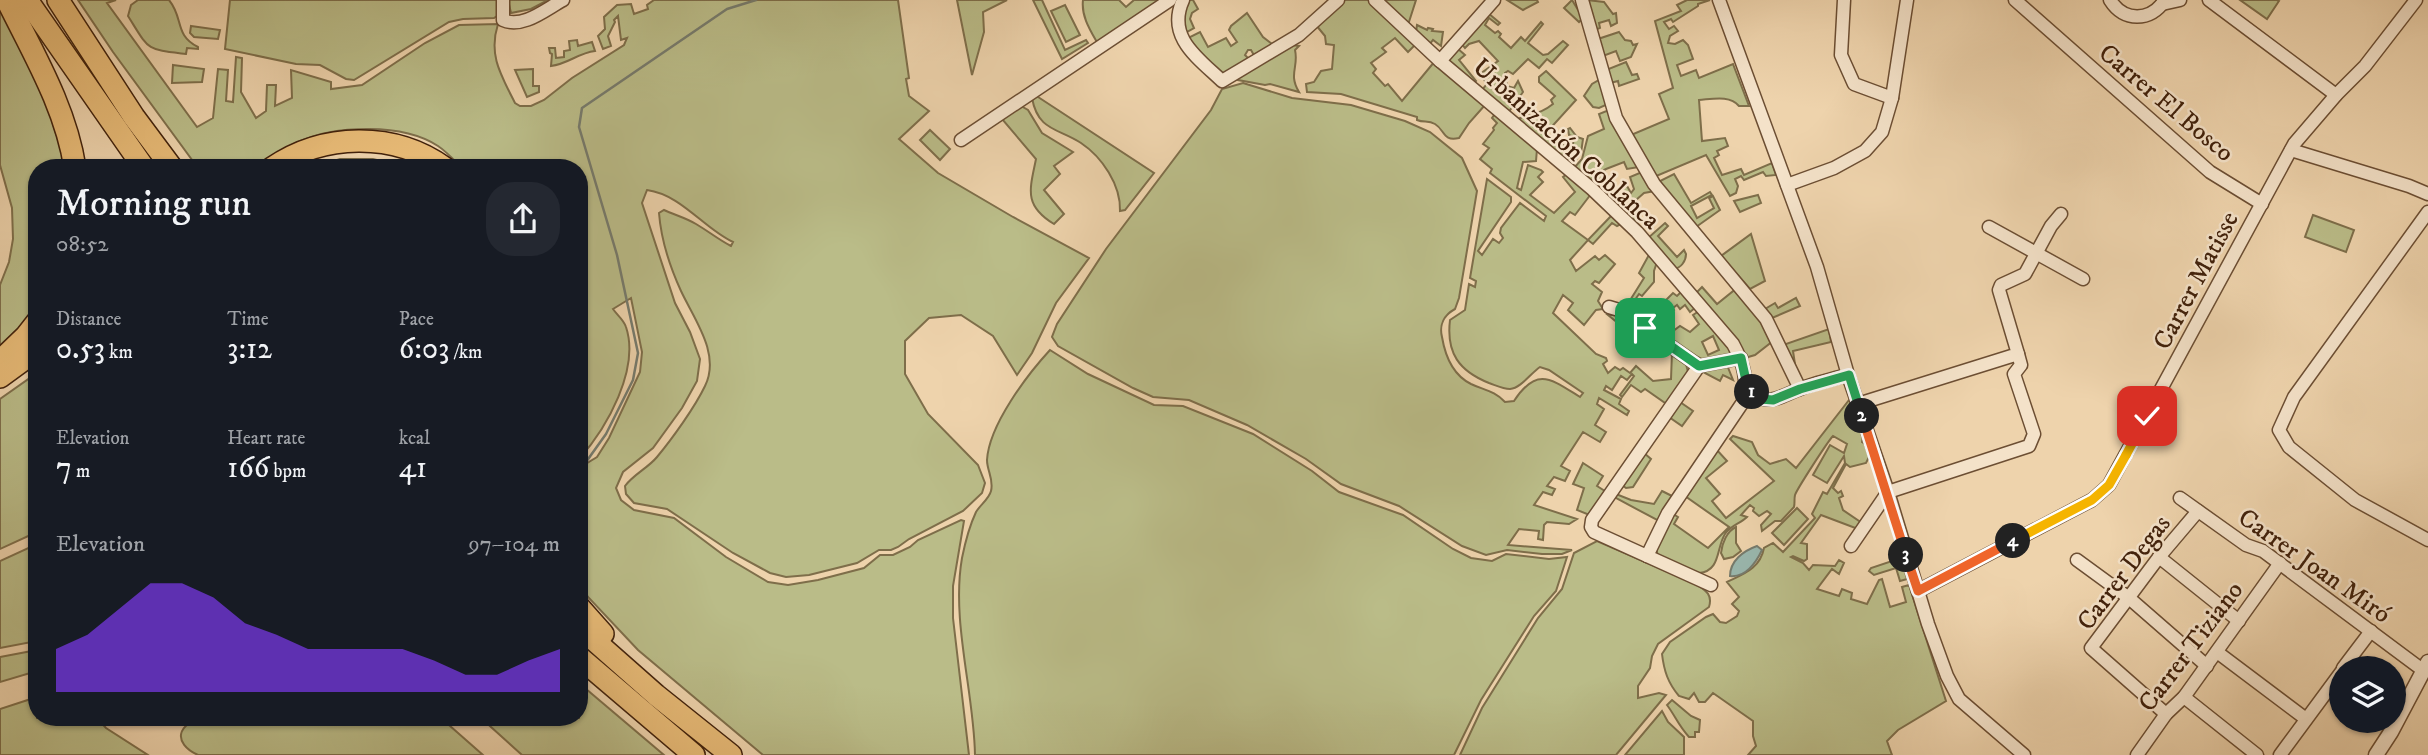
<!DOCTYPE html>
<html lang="en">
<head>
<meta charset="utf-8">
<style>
	body { margin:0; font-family:"IM FELL DW Pica",serif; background:#242831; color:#f1f3f6; height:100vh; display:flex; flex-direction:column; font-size:26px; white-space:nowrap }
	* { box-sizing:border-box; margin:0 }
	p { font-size:23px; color:#9ea1a6 }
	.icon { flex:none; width:38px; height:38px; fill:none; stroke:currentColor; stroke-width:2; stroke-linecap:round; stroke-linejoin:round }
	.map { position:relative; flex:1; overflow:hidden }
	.sheet { position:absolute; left:28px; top:159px; width:560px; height:567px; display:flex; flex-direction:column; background:#171b24; border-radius:28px; box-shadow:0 2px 5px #0004 }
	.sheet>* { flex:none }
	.tools { position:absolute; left:2329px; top:656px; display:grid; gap:14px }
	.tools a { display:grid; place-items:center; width:77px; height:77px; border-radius:50%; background:#171b24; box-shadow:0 2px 5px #0004; font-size:35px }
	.pin { position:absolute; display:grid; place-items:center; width:60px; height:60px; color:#fff; margin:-30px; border-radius:14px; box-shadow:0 4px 10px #0006 }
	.km { position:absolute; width:35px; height:35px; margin:-18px; border-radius:50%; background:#222; color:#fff; font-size:19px; line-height:35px; text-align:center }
	.round { display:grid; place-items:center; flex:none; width:74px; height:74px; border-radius:28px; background:#242831 }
	.head { display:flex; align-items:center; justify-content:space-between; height:119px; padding:0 28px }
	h1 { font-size:38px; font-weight:600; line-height:52px }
	.figures { display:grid; grid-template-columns:repeat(3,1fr); gap:10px; height:119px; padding:7px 28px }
	.figures div { display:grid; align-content:center }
	.figures b { font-size:30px; font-weight:600 }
	.figures small { font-size:19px; font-weight:400 }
	.figures p { font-size:19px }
	.chart { height:196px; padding:14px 28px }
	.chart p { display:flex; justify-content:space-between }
	.chart svg { width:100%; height:126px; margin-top:7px; fill:#7c3aed; opacity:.7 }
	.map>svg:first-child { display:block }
	.green { fill:#babc88; stroke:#7e6e4a; stroke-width:2; fill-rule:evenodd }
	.water { fill:#99b7ae; stroke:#767b6d; stroke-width:2 }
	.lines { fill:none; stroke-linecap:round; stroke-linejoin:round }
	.stream { stroke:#767b6d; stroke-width:2.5 }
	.minor-casing { stroke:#6c4e33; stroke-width:15 }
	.tertiary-casing { stroke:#6c4e33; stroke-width:17 }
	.motorway-casing { stroke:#41210b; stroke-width:24 }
	.minor { stroke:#f4e2c9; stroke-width:12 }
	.tertiary { stroke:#f4e2c9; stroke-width:14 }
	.motorway { stroke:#e7ba76; stroke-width:21 }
	.split-1-casing { stroke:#fff; stroke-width:14 }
	.split-2-casing { stroke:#fff; stroke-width:14 }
	.split-3-casing { stroke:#fff; stroke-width:14 }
	.split-4-casing { stroke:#fff; stroke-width:14 }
	.split-5-casing { stroke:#fff; stroke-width:14 }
	.split-6-casing { stroke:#fff; stroke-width:14 }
	.split-1 { stroke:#22a559; stroke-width:9 }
	.split-2 { stroke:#22a559; stroke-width:9 }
	.split-3 { stroke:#f0652b; stroke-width:9 }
	.split-4 { stroke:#f0652b; stroke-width:9 }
	.split-5 { stroke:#f5b400; stroke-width:9 }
	.split-6 { stroke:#f5b400; stroke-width:9 }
	.labels { text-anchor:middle; stroke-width:5; stroke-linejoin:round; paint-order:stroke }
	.street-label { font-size:26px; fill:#41210b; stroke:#f4e2c9 }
</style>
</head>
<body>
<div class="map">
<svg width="2428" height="755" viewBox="0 0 2428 755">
	<rect width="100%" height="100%" fill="#eed3ac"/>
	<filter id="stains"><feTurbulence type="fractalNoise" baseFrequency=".00286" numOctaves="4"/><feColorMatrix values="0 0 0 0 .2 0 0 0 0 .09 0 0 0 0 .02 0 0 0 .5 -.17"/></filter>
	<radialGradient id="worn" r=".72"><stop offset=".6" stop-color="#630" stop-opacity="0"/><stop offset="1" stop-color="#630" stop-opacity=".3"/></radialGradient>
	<g class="green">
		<polygon points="0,0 39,80 67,168 37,168 37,308 27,321 0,347 0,285 9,262 13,239 12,208 0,165"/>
		<path d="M78,0H116L107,3L197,127L213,118L218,69L228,70L226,101L233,102L236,57L242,58L241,92L256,118L266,111L267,85H276L275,106L292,98L291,70L331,82V89L362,85L425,43L459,25L498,24C488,55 501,75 515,103L520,106H531L544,100L572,78L624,45L627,38L621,40L618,16L614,20L615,22L608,36L611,46L603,49L598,36L605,29L604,17L617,5L631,4L634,14L648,9L647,5L654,0H898L909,78L906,79L909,96L929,111L899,139L938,173L1013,217L1089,258L1056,303L1032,353L1017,375L993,336L961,315L929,318L905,341V374L928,414L978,465L985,483L982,493L963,511L909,539L898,547L891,550H879L857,563L809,575L786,577L770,573L733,553L667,509L634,503L626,494L625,486C634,474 648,468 657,457C672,439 695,407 705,386C721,354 694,319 681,291C670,267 661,239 659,213L664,210C675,215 686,218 696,224C708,231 719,240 731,246L733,242C703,228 682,195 647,190L642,203L675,303L690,332L700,359L697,381L682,408L653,448L623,472L616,488L621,500L634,510L674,518L726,557L768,582L788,585L818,580L864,568L880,555H893L910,547L918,540L961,520L964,521L953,586V618L969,755H763L638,650L588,597L579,582V468L597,457L609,438L640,372L642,352L631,298L613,309C617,315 624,320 626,327C640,369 607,428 579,459V168H462C455,161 447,152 438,146C403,123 336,125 298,142C284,148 264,165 252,168C235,171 215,168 198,168L113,52Z"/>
		<path d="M138,0H169C184,18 174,35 198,47V49L187,48L186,54C145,49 150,51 128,16L131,5Z"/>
		<polygon points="230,0 498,0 497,16 494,18 463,19 449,22 354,80 346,79 320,65 296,64 225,49"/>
		<polygon points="508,0 548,0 531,9 511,13"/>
		<polygon points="957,0 1007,0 983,12 984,32 972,75"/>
		<polygon points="1033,0 1042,0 1065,50 1086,40 1088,43 1062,59"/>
		<path d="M1083,0H1119L1126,7L1134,0H1159L1098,44C1090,30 1081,16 1083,0Z"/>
		<polygon points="1189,0 1193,0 1198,9 1192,13 1190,19 1194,28 1185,33 1184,8"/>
		<path d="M1344,0H1381L1416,44L1408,52L1395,38L1382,48L1386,52L1371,63L1376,69L1373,73L1385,86L1388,84L1402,101L1435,61L1485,105L1469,123L1459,138C1443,142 1445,130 1435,124C1428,120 1424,123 1417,120V117L1341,94L1307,92L1306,84L1314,82L1321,71L1332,69L1334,45L1326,44L1325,36L1316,25Z"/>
		<polygon points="1383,0 1416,0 1408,25"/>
		<polygon points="1507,0 1537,0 1538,2 1523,10"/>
		<polygon points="1572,0 1583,18 1579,22 1564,8"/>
		<polygon points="1587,0 1604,2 1613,14 1616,13 1617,23 1611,26 1609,20 1599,23 1600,28 1595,30"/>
		<path d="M1687,0H1710L1698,4V6L1673,22L1671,19L1664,22L1669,29L1674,26L1678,31L1670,36L1668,43L1675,44L1683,40L1688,45L1693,59L1677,65L1681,76L1696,70L1699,78L1733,64L1749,106H1739C1730,95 1713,99 1699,100L1702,141L1725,138L1728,146L1717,151L1719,155L1714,158L1722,175L1741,169L1744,175L1772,163L1776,175L1766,176L1763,172L1744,180L1741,176L1735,179L1738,186L1736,193L1730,196L1706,155L1654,177L1631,135L1669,119L1659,94L1673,88L1655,21L1681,11L1677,5Z"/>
		<polygon points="2240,0 2277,0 2279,1 2267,19"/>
		<polygon points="1065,5 1080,35 1066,42 1051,11"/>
		<polygon points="1247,13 1263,37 1272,44 1271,50 1255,57 1251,50 1248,50 1245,55 1250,60 1227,75 1218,73 1188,38 1200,32 1208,47 1226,38 1231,46 1237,42 1229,30 1231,26"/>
		<polygon points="1488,13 1500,23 1498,25 1489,18 1485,25 1495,33 1498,31 1501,34 1499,37 1511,48 1521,37 1525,41 1541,22 1543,24 1528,43 1543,55 1548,54 1563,41 1568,45 1552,63 1547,59 1539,68 1528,59 1513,74 1508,71 1505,73 1507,86 1514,88 1518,81 1523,92 1508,113 1481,91 1487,84 1480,74 1498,61 1479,41 1469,44 1465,48 1461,43"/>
		<polygon points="1417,25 1427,30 1428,28 1433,29 1432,31 1443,32 1441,46 1433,40 1429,45 1416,32"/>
		<polygon points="191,26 220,30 218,39 194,37 190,33"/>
		<polygon points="1619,32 1625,40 1631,41 1633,45 1637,44 1631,57 1620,61 1616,51 1603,56 1598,39"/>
		<path d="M577,40L578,46L592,42L595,51C578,53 568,64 551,66L552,54L550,53L549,48H555L556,58L564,57V51L570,50L569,41Z"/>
		<path d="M1292,45L1299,46L1295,50C1299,67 1288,74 1299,92L1270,84L1265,85L1238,80L1236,75Z"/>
		<polygon points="1457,48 1465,55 1459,60 1476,81 1473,84 1448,61"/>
		<polygon points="1626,62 1632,75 1637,74 1639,79 1619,86 1618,81 1610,83 1606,70"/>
		<polygon points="173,65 204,69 202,82 172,83"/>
		<polygon points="533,69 533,86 539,86 539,92 527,97 515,70"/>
		<path d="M1546,71L1576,100L1546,133L1566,146L1573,144L1574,137L1569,135L1568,129L1570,128L1577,137L1583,139L1581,153L1571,166L1516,120C1531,112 1538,116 1553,104L1551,100L1555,96L1539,82V77Z"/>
		<polygon points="1599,80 1608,104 1599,108 1593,107 1584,96 1592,84"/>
		<path d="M1243,83L1292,98L1351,105L1405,121L1430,132L1462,158L1477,191L1459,298L1455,309C1444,315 1439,325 1442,337C1445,355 1453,375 1471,384C1484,390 1495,391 1505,402L1514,401C1537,366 1551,379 1580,397L1583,393L1549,370L1540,367C1531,373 1521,388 1510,389C1503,389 1495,385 1489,383C1459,371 1446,353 1450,320L1465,310L1469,284L1475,287L1476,281L1470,278L1487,179L1511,197V202L1478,251L1482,255L1493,239L1499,243L1503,238L1500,233L1501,228L1520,203L1544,221L1546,216L1490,173L1492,169L1480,159L1489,148L1483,144L1494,130L1493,128L1497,123L1492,118L1495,114L1537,149L1536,161L1523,162L1517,188L1521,190L1528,165L1541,170L1543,172L1538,177L1543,182L1530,195L1554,213L1575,192L1563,177L1567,174L1591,194L1575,215L1570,212L1562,221L1588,240L1612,215L1621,224L1617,226L1612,223L1593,244L1588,240L1570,260L1576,271L1595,256L1599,260L1605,255L1615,264L1599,283L1595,281L1592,284L1602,292L1598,301L1603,309L1596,310L1584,325L1568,310L1573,303L1563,295L1553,313L1596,354L1606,358L1607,361L1603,364L1608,373L1615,367L1620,370L1623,368L1630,373L1636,366L1653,381L1671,379L1672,352L1686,364L1688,372L1668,405L1645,389L1641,392L1631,385L1622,397L1620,395L1634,376L1632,374L1627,380L1621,376L1612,390L1606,386L1604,390L1621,399L1619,404L1629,411L1627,415L1599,398L1597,404L1604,409L1595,425L1606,432L1600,442L1583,432L1561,466L1570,471L1565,481L1554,477L1547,486L1555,489L1552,495L1543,492L1534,505L1577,519L1569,524L1547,522L1544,525L1543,540L1538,539L1539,531L1519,529L1508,545L1572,550L1562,554H1542L1507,550L1486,555L1462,546L1399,506L1341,484L1306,459L1247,425L1189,400L1153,397L1133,388L1058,346L1052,337L1057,324L1106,249L1211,110L1222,89Z"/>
		<path d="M1035,95L1154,173L1125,210L1120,211C1121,185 1102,157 1081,143C1058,128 1038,131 1032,98Z"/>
		<path d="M1021,106L1028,110L1042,133L1073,152L1054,166L1060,174L1044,190L1064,214L1054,224C1023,205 1030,189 1036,159L1002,119Z"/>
		<polygon points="1609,110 1639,167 1627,169 1624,162 1606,169 1604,170 1606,175 1593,184 1574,168 1582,159 1588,136 1604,129 1599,114"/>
		<polygon points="930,130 950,149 940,160 920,140"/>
		<polygon points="340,159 373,159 408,168 312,168"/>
		<polygon points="1642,172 1655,191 1644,193 1636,200 1634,209 1639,221 1635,225 1599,190 1613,183 1616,190 1627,186 1631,193 1634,189 1630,177"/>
		<polygon points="1674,174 1691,203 1710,192 1712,195 1691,206 1697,218 1714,208 1709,198 1713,196 1720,210 1696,227 1658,182"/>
		<polygon points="1758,195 1761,203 1740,212 1734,201"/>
		<polygon points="2313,215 2354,230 2346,252 2305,237"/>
		<path d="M1665,223L1668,226L1658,236L1677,257L1684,250L1686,254C1686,261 1681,268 1674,269L1648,238Z"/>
		<polygon points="1751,234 1765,281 1750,289 1721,256"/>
		<polygon points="1650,253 1657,262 1654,271 1654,282 1642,296 1639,294 1632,304 1629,302 1644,278 1639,273"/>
		<polygon points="1665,273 1696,307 1690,312 1685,305 1680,309 1677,305 1673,308 1674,310 1668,315 1673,323 1658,332 1650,326 1662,313 1657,309 1673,293 1677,296 1681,292"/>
		<polygon points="1702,287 1717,304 1737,288 1756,310 1773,341 1755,355 1741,359 1695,294"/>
		<polygon points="1796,298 1800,306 1772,318 1765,309 1775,303 1778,308"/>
		<path d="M1699,311L1726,341L1732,354L1704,360L1689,353L1665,337L1680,326L1690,332L1699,324L1693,315ZM1713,336L1719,350L1708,355L1702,342Z"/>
		<polygon points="1608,315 1617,315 1642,331 1640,335 1625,337 1624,328"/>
		<polygon points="1829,329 1831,342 1793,351 1796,371 1783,345"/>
		<path d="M1050,350L1088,374L1154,405L1183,406L1253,434L1312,471L1339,492L1403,515L1453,549L1471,558L1492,561L1506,554L1549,559L1567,557L1556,591L1534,616L1481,700L1454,755H975C974,692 951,621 962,558C965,543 969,527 976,512C980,505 989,499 991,491C994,479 987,471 987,460C989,425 1027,375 1050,350Z"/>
		<polygon points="1727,365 1733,380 1723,375 1720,381 1703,372"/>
		<polygon points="37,373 37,532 0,549 0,399"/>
		<path d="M1849,400L1860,421L1858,423L1863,436L1862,442L1868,446L1871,453L1866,463L1850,467L1846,464L1833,488L1838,493L1841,491L1843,496L1839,498L1843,510L1862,523L1858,529L1821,515L1801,543L1807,544V559L1804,561L1793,556L1791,557L1803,563L1809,570L1813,565L1835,566L1839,560L1844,563L1839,574L1832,569L1817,589L1839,596L1842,589L1852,593L1851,599L1867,604L1879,580L1882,579L1890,607L1906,602L1902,587L1909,585L1946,701L1898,730L1887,741L1892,755H1748L1756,746L1753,736V721L1713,693L1705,702H1699L1694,693L1689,699L1679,696C1668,683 1664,671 1662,654L1670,642L1706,617L1713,614L1720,622L1726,623L1737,616L1739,611L1732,604L1739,597L1727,582C1743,574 1760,569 1764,548L1773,543L1783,552L1815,518L1812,514L1823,492L1827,494L1845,463L1844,456L1827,483L1813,475L1830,445L1844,453L1847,444L1833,436C1828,441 1797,489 1795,495C1794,499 1795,503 1794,507L1781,521H1775L1762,531L1761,525L1771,514L1767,511L1759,516L1753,511L1754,508L1750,505L1741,515L1747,517C1740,524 1731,525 1725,534C1716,548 1721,571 1699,573L1658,558L1656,546L1673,514L1678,517L1674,524L1708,548L1729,527L1685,496L1717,450L1727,461L1706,478L1720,494L1712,501L1726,518L1774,481L1730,439L1733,436L1752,442L1758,455L1770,464L1786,459L1796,468Z"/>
		<polygon points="1680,402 1693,411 1682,426 1669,417"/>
		<polygon points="1644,453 1651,459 1633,487 1626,488 1622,485"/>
		<polygon points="1583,463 1603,476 1597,486 1608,493 1592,516 1577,510 1584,488 1573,484"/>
		<polygon points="1662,491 1674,497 1659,521 1614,497 1616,494 1631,500 1654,504"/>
		<polygon points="1797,508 1808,519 1784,545 1772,533"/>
		<path d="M1736,527V543L1741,551L1733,557L1724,559L1721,553C1722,543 1727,531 1736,527Z"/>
		<path d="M1597,541L1696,584C1705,590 1713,594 1709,607L1658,644L1652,656L1650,668L1638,686V698L1659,693L1666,695L1616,755H1460L1482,708L1538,618L1562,589L1574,553Z"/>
		<polygon points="37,544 37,641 0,648 0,561"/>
		<polygon points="1901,558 1907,579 1900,581 1896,568 1874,575 1869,571 1871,568"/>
		<polygon points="37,650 37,671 0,682 0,657"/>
		<polygon points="579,683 664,755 522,755 481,718 579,718"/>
		<polygon points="37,697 37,718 97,718 106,728 148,755 0,755 0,709"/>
		<path d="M1672,700L1691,716L1700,720L1699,732H1695V737H1689C1678,725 1676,717 1667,705Z"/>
		<polygon points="1662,711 1668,722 1684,737 1684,755 1625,755"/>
		<path d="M204,718H441L483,755H198C172,743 177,723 204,718Z"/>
	</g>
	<path class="water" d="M1757,546L1762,550C1756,563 1745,578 1730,576C1730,561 1743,551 1757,546Z"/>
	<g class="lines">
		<polyline class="stream" points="579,464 586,462 606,434 633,380 638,353 617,255 579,127 582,108 727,9 756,0"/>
		<defs>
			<g id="minor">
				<path d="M503,0V20C523,29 546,9 563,0"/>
				<path d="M1183,0C1166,37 1198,58 1222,81L1299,35L1338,0"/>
				<polyline points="1375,0 1440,61 1494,0"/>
				<polyline points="1582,0 1616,118 1654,184 1766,319 1800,389"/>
				<polyline points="1719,0 1817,267 1848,375 1888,492 1928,624 1947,676 1959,699 2024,755"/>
				<polyline points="1844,0 1841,55 1854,84 1892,98"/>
				<polyline points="2015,0 2210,172 2262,204"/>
				<path d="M2110,0C2124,22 2150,22 2165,0"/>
				<polyline points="2209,0 2336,95"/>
				<polyline points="2162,4 2180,0"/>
				<path d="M1440,61L1592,189L1637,232L1733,344C1744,364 1748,380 1743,402L1668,513L1647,556"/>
				<polyline points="961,140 1170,0"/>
				<polyline points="2291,150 2409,186 2428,194"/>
				<polyline points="1787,185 1834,168 1865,151 1882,132 1892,98 1907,0"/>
				<polyline points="2428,212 2294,397 2279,430 2289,447 2355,500 2428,540"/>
				<polyline points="1989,227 2083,279"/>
				<polyline points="1609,307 1619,310 1699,366 1741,358"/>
				<polyline points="1699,366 1592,520 1591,527 1594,532 1711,585"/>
				<path d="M1747,385C1765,410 1778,397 1800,389C1815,383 1832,379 1848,375"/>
				<polyline points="1858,404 2018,354 1999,290 2001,285 2025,274 2051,226 2061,214"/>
				<polyline points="2180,498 2246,545 2263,551 2424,671"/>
				<polyline points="1851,546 1888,492 2029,446 2034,434 2014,374 2021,365 2018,354"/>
				<polyline points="2159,557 2239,621"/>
				<polyline points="2077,560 2129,598 2207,666"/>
				<polyline points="1918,591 2092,500 2109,485 2294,144 2336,95 2365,66 2416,0"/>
				<polyline points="2217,652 2306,719"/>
				<polyline points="2343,668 2371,631"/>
				<polyline points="2184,697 2257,755"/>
				<polyline points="2166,714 2091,648 2159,557 2198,511"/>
				<polyline points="2137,755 2166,714 2184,697 2280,563"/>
				<polyline points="2280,755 2342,671"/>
			</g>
			<polyline id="tertiary" points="2376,755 2391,732 2428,662"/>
			<g id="motorway">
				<path d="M7,0C33,53 66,108 75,168"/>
				<polyline points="27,0 144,168"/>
				<polyline points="58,0 134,117 172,168"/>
				<path d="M272,168C323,133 394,131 445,168"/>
				<polyline points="0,361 26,336 37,322"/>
				<polyline points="0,377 37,350"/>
				<polyline points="579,607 603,634"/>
				<polyline points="579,627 656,695 731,755"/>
				<polyline points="579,657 694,755"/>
			</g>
		</defs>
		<use href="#minor" class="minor-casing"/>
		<use href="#tertiary" class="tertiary-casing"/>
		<use href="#motorway" class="motorway-casing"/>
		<use href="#minor" class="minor"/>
		<use href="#tertiary" class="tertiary"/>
		<use href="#motorway" class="motorway"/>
	</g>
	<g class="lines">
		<defs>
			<polyline id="split-1" points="1645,328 1699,366 1741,358 1747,385 1752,392"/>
			<polyline id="split-2" points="1752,392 1760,399 1773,400 1800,389 1849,375 1862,416"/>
			<polyline id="split-3" points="1862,416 1906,555"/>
			<polyline id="split-4" points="1906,555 1918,591 2013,541"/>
			<polyline id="split-5" points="2013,541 2092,500 2109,485 2126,455"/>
			<polyline id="split-6" points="2126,455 2147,416"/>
		</defs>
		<use href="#split-1" class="split-1-casing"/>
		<use href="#split-2" class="split-2-casing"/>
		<use href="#split-3" class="split-3-casing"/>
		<use href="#split-4" class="split-4-casing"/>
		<use href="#split-5" class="split-5-casing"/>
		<use href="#split-6" class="split-6-casing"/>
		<use href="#split-1" class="split-1"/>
		<use href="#split-2" class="split-2"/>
		<use href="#split-3" class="split-3"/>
		<use href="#split-4" class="split-4"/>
		<use href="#split-5" class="split-5"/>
		<use href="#split-6" class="split-6"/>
	</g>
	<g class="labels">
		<g class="street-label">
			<text transform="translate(2167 102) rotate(40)" y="9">Carrer El Bosco</text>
			<text transform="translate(1567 143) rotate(42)" y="9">Urbanización Coblanca</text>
			<text transform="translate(2195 280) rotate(-62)" y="9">Carrer Matisse</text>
			<text transform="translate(2315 565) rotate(35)" y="9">Carrer Joan Miró</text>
			<text transform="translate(2123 572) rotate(-53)" y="9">Carrer Degas</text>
			<text transform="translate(2190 646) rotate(-53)" y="9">Carrer Tiziano</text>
		</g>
	</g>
	<rect width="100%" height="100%" filter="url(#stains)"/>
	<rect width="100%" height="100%" fill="url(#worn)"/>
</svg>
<div class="tools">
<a><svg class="icon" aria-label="layers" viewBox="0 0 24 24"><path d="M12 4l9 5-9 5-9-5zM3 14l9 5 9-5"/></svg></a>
</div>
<div class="pin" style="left:1645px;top:328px;background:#1e9e55"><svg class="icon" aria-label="arrive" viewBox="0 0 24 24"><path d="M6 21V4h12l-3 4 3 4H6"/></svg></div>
<div class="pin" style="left:2147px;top:416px;background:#d93025"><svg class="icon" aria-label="check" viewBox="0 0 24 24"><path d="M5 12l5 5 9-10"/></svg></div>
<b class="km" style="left:1752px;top:392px">1</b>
<b class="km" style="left:1862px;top:416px">2</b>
<b class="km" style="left:1906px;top:555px">3</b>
<b class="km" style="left:2013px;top:541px">4</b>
<section class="sheet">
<div class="head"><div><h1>Morning run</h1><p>08:52</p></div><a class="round"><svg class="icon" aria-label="share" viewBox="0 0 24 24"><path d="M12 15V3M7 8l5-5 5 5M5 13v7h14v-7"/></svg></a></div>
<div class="figures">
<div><p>Distance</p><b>0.53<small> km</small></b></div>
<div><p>Time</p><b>3:12</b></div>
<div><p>Pace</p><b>6:03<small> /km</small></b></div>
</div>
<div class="figures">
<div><p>Elevation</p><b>7<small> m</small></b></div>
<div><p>Heart rate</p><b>166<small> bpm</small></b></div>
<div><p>kcal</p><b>41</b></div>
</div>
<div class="chart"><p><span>Elevation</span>97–104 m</p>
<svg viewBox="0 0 160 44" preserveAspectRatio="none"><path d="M0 44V29L10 24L20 15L30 6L40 6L50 11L60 20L70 24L80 29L90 29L100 29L110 29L120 33L130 38L140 38L150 33L160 29V44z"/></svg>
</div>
</section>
</div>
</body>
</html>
